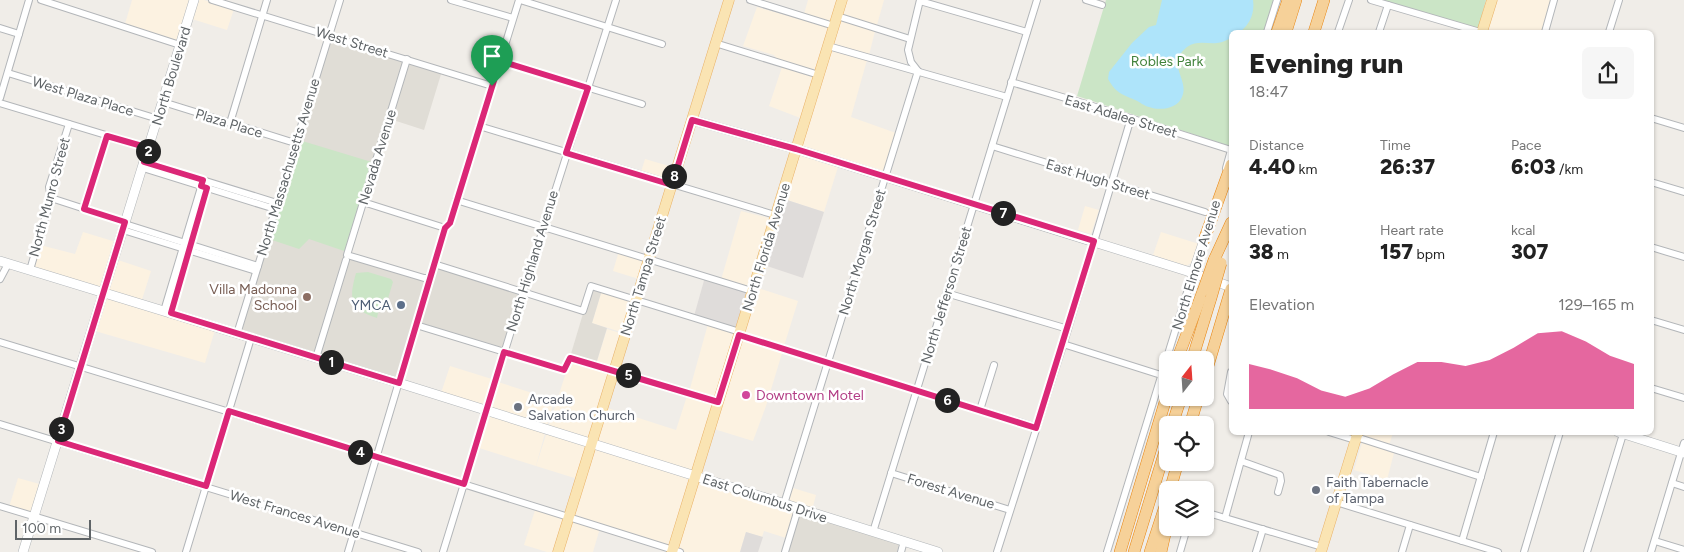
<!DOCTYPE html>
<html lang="en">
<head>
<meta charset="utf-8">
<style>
	body { margin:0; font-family:Figtree,sans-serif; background:#f6f6f6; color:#222; height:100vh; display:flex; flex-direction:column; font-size:19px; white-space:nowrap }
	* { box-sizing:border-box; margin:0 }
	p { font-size:16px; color:#767676 }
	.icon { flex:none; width:28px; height:28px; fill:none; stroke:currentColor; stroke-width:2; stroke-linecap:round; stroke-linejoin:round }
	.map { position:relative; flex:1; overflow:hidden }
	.sheet { position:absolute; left:1229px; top:30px; width:425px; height:405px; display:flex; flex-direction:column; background:#fff; border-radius:8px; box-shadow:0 1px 4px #0004 }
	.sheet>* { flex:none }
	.needle { width:32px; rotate:17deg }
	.tools { position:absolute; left:1159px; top:351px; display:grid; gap:10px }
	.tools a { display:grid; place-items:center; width:55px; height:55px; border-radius:8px; background:#fff; box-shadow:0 1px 4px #0004; font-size:25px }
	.scale { position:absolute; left:15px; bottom:12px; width:76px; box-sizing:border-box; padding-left:5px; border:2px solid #5f6467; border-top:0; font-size:14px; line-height:18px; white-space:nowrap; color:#5f6467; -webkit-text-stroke:4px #fff; paint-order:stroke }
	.pin { position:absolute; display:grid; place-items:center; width:42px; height:42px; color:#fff; margin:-51px -21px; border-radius:50% 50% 50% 0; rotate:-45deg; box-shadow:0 0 5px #0007 }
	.pin .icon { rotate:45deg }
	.km { position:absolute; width:25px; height:25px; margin:-12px; border-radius:50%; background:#222; color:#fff; font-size:14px; line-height:25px; text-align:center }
	.round { display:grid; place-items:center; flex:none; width:52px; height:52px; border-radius:8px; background:#f6f6f6 }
	.overview { display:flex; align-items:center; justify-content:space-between; height:85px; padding:0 20px }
	h1 { font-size:28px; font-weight:800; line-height:38px }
	.figures { display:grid; grid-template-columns:repeat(3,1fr); gap:8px; height:85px; padding:5px 20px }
	.figures div { display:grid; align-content:center }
	.figures b { font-size:21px; font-weight:800 }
	.figures small { font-size:14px; font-weight:400 }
	.figures p { font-size:14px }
	.chart { height:140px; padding:10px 20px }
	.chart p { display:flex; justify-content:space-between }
	.chart svg { width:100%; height:90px; margin-top:5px; fill:#db2777; opacity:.7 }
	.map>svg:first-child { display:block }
	.commercial { fill:#fcf2e1 }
	.industrial { fill:#dfdcda }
	.education { fill:#e0ddd6 }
	.green { fill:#cbe5c6 }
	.water { fill:#aee4fa }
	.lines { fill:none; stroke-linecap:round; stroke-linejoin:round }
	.street-casing { stroke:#b3b6b9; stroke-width:8 }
	.secondary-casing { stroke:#b2b6b9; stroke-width:10 }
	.primary-casing { stroke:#e9b268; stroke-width:11 }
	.highway-casing { stroke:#e88510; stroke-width:12 }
	.street { stroke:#fff; stroke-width:6 }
	.secondary { stroke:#fff; stroke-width:9 }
	.primary { stroke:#fae4b3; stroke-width:10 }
	.highway { stroke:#f6d199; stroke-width:11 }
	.highway-bridge-casing { stroke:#e88510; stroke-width:12; stroke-linecap:butt }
	.highway-bridge { stroke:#f6d199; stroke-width:11 }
	.route-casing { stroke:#fff; stroke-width:10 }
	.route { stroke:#db2777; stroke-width:6 }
	.education-dot { fill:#8d6e63; stroke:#fff; stroke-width:2 }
	.service-dot { fill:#5c6f8a; stroke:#fff; stroke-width:2 }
	.hotel-dot { fill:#d1479c; stroke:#fff; stroke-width:2 }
	.worship-dot { fill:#6b7280; stroke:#fff; stroke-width:2 }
	.labels { text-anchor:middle; stroke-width:5; stroke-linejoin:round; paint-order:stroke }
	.street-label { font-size:14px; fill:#5f6467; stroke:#fff }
	.park-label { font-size:14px; fill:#41823b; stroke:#fff }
	.education-label { font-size:14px; fill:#785e54; stroke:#fff; text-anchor:end }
	.service-label { font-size:14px; fill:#4e5e75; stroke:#fff; text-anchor:end }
	.hotel-label { font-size:14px; fill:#b23c85; stroke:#fff; text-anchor:start }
	.worship-label { font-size:14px; fill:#5b616d; stroke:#fff; text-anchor:start }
</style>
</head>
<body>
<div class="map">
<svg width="1684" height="552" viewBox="0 0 1684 552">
	<rect width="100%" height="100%" fill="#f0ede8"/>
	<g class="commercial">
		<polygon points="132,0 191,0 179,41 125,24"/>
		<polygon points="198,0 204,0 234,9 227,30 192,19"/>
		<polygon points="808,0 839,0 832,22 804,14"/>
		<polygon points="845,0 884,0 877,25 840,14"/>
		<polygon points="1495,0 1551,0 1541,32 1485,32"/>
		<polygon points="757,7 831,28 817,71 777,59 774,55 743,46"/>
		<polygon points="838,20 875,31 869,55 832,43"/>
		<polygon points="830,49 867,60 851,117 896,133 883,172 800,147"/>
		<polygon points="782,67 816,77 803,119 769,106"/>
		<polygon points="800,155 838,167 824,212 784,199"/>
		<polygon points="645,159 676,168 671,184 640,175"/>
		<polygon points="1085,206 1099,210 1091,234 1078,230"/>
		<polygon points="741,211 769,218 747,288 721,280"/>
		<polygon points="83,232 116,242 102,289 33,268 40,245 75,254"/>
		<polygon points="1161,232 1199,244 1193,262 1186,266 1153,255"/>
		<polygon points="619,251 648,260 642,280 613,271"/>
		<polygon points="118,260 151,271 140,306 215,330 205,363 95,331"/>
		<polygon points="758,288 798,301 784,346 744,333"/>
		<polygon points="602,290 635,300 624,333 592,323"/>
		<polygon points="708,324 783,350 766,406 753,441 714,429 721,402 689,392"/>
		<polygon points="607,329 620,333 598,405 676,430 687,396 713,404 692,479 794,511 786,538 764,531 762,537 746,532 740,552 685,552 573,517 584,481 536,466 570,360 595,368"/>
		<polygon points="450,366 495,380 486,409 440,396"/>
		<polygon points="498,382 554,400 536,466 479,448"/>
		<polygon points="1365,433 1393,433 1387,451 1394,453 1387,480 1354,470"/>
		<polygon points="18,478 43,485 33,515 9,507"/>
		<polygon points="793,488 816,495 812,510 791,503 789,499"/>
		<polygon points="536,507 600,528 593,552 547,552 524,545"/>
	</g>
	<g class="industrial">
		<polygon points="784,199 824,212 803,278 764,265"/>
		<polygon points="705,277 752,292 740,330 694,316"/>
		<polygon points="746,532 763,537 758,552 740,552"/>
	</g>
	<g class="education">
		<polygon points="331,39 442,71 424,130 390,119 348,257 426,281 395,381 241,333"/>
		<polygon points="434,265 522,293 504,350 417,322"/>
		<polygon points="591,287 602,290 592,323 607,328 596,364 570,357"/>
		<polygon points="801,512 899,544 897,552 788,552"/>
	</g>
	<g class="green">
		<polygon points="1106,0 1275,0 1265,32 1231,32 1231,139 1229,146 1077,96"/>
		<polygon points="1386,0 1486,0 1478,29 1385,2"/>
		<polygon points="299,140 375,163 347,252 309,239 299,249 269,239"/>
		<path d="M368,272L391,279L393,282L386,305L378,313L377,318C349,309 349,298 356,273Z"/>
	</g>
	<path class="water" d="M1162,0H1253C1255,13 1250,24 1240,32H1231V38C1227,40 1221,43 1217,43C1207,44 1197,40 1187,47C1165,64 1190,80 1182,97C1177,109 1160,111 1149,107C1144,106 1140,102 1135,100C1128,97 1120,94 1115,89C1112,86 1110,82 1108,79L1109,72L1132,43L1149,27L1156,25Z"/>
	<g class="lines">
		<defs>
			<g id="street">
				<polyline points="41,0 180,45"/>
				<polyline points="212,0 492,86"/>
				<polyline points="451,0 513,18"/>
				<polyline points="520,0 662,44"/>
				<polyline points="750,0 834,26"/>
				<polyline points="1086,0 1102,5"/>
				<polyline points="1371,0 1480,32"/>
				<polyline points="920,1 1027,32"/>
				<polyline points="837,16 910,39"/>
				<polyline points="0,28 19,34"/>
				<polyline points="1267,32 1277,0"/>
				<polyline points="1338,32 1349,0"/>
				<polyline points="1379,32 1388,5"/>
				<polyline points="1545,32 1554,0"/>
				<polyline points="1609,32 1619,0"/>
				<polyline points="715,43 819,75"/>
				<polyline points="828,46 1007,97"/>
				<polyline points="407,59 347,255 424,278 430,278"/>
				<polyline points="500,61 642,104"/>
				<polyline points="918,71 911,62 908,50 920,0"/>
				<polyline points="8,73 158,119"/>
				<polyline points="1011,82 1086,104 1231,150"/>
				<polyline points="0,98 29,0"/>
				<polyline points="163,102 295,143"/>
				<polyline points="0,103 149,148"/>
				<polyline points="1651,118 1684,128"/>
				<polyline points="230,123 267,0"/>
				<polyline points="479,126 775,215"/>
				<polyline points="992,146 1205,212"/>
				<polyline points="144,162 277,203"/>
				<polyline points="143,168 275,209"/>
				<polyline points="1226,168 1231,150"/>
				<polyline points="1651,182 1684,192"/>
				<polyline points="51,198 125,222"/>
				<polyline points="456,200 752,291"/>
				<polyline points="363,202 445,228"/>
				<polyline points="84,209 107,136"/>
				<polyline points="125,224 258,266"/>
				<polyline points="123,230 256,271"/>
				<polyline points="1651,247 1684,257"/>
				<polyline points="434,264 583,311 591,286 740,332"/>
				<polyline points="30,270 51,198 49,187 69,124"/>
				<polyline points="0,279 8,264"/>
				<polyline points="946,293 1068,329"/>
				<polyline points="164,311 202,184"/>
				<polyline points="171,313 208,184"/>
				<polyline points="1651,320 1684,330"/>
				<polyline points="416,325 564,370 570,358 718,402"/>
				<polyline points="237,334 340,0"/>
				<polyline points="739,335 1036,427"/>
				<polyline points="0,342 377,457 680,552"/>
				<polyline points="1063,344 1161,375"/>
				<polyline points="316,358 346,260"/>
				<polyline points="1231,372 1227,394 1231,401"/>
				<polyline points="1651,388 1684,398"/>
				<polyline points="980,410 994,365"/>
				<polyline points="0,424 418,552"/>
				<polyline points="1329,432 1355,440"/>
				<polyline points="1356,437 1481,477"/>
				<polyline points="1241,461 1280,475 1281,481 1278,492"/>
				<polyline points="891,473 1010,510"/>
				<polyline points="1672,483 1684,487"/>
				<polyline points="1336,502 1498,552"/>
				<polyline points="784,504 918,71"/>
				<polyline points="0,506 152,552"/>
				<polyline points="1205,512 1322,547"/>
				<polyline points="1225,518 1249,432"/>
				<polyline points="873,532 1037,0"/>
				<polyline points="1462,541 1494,432"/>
				<polyline points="1655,541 1684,550"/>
				<polyline points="186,552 251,338"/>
				<polyline points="348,552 445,228 450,223 519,0"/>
				<polyline points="443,552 523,292 616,0"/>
				<polyline points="785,552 798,509"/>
				<polyline points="901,552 904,541"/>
				<polyline points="997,552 1065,339 1131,118"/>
				<polyline points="1107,552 1193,273"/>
				<polyline points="1180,552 1187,528"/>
				<polyline points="1256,552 1263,529"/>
				<polyline points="1402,552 1410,525"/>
				<polyline points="1524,552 1560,432"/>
				<polyline points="1587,552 1623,434"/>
				<polyline points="1651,552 1684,443"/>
			</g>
			<g id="secondary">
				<polyline points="692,120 796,149 1187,271 1231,287"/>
				<polyline points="0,261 399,383 938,552"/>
				<polyline points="1193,273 1204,240"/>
				<polyline points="1618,432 1684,453"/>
				<polyline points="23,552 194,0"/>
			</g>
			<g id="primary">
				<polyline points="1482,32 1492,0"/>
				<polyline points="558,552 729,0"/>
				<polyline points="672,552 842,0"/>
				<polyline points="1321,552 1358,432"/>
			</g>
			<g id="highway">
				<polyline points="1277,32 1288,0"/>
				<polyline points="1286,32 1296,0"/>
				<polyline points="1314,32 1324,0"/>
				<polyline points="1204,240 1231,165"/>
				<polyline points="1214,260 1231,223"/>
				<polyline points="1177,360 1203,291"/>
				<polyline points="1192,360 1211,298"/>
				<polyline points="1205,376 1231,289"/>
				<polyline points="1172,425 1181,398"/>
				<polyline points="1190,425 1198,398"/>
				<polyline points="1170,490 1178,462"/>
				<polyline points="1120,552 1168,392"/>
				<polyline points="1134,552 1168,441"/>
				<polyline points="1150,552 1168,497"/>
				<polyline points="1161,552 1168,521"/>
			</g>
		</defs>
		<use href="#street" class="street-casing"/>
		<use href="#secondary" class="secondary-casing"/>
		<use href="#primary" class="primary-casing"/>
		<use href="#highway" class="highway-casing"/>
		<use href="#street" class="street"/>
		<use href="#secondary" class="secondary"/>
		<use href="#primary" class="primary"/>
		<use href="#highway" class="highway"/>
		<defs>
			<g id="highway-bridge">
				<polyline points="1203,291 1214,260"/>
				<polyline points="1211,298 1221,263"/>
			</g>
		</defs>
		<use href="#highway-bridge" class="highway-bridge-casing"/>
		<use href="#highway-bridge" class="highway-bridge"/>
	</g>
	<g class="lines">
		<defs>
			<polygon id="route" points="500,61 588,88 566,153 672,185 692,120 796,149 1094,241 1036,428 739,335 718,402 570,358 564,370 504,352 464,484 229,411 206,486 58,441 125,222 84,209 107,136 149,148 144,162 203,180 201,186 207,188 171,313 399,383 445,228 450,223"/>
		</defs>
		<use href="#route" class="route-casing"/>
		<use href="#route" class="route"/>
	</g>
	<circle class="education-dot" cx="307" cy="297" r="5"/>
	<circle class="service-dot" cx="401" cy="305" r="5"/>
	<circle class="hotel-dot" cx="746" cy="395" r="5"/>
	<g class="worship-dot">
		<circle cx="518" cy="407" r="5"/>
		<circle cx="1316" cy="490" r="5"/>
	</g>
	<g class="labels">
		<g class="street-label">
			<text transform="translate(352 42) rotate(17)" y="5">West Street</text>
			<text transform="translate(171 76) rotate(-73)" y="5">North Boulevard</text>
			<text transform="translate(83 96) rotate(17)" y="5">West Plaza Place</text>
			<text transform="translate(1121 116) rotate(17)" y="5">East Adalee Street</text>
			<text transform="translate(229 123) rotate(17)" y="5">Plaza Place</text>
			<text transform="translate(377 157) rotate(-73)" y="5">Nevada Avenue</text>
			<text transform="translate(288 167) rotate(-73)" y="5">North Massachusetts Avenue</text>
			<text transform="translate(1098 179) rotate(17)" y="5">East Hugh Street</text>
			<text transform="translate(49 197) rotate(-75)" y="5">North Munro Street</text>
			<text transform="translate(766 247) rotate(-73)" y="5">North Florida Avenue</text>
			<text transform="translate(862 252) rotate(-73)" y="5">North Morgan Street</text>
			<text transform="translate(532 261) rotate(-73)" y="5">North Highland Avenue</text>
			<text transform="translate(1196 265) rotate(-73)" y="5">North Elmore Avenue</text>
			<text transform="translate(643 276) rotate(-73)" y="5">North Tampa Street</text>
			<text transform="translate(946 295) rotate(-73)" y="5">North Jefferson Street</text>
			<text transform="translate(951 491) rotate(17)" y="5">Forest Avenue</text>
			<text transform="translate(765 498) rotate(18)" y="5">East Columbus Drive</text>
			<text transform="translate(295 514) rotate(17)" y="5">West Frances Avenue</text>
		</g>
		<g class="park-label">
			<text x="1167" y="66">Robles Park</text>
		</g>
		<g class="education-label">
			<text x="297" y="294">Villa Madonna<tspan x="297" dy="16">School</tspan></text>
		</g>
		<g class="service-label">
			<text x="391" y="310">YMCA</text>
		</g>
		<g class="hotel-label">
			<text x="756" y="400">Downtown Motel</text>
		</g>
		<g class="worship-label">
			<text x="528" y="404">Arcade<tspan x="528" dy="16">Salvation Church</tspan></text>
			<text x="1326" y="487">Faith Tabernacle<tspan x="1326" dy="16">of Tampa</tspan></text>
		</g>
	</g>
</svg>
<div class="tools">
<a><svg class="needle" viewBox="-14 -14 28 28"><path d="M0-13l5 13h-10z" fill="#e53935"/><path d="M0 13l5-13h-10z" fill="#767676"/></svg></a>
<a><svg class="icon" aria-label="locate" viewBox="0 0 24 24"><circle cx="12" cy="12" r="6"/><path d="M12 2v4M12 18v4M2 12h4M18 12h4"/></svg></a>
<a><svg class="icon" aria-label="layers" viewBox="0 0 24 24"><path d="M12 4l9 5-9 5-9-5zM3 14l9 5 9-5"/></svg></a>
</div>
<div class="scale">100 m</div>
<div class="pin" style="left:492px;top:86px;background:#1e9e55"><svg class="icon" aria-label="arrive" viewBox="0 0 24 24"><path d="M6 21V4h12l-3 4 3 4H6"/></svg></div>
<b class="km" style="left:331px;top:362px">1</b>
<b class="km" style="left:148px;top:151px">2</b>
<b class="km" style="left:61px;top:429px">3</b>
<b class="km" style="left:360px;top:452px">4</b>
<b class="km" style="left:628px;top:375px">5</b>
<b class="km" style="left:947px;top:400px">6</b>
<b class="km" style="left:1003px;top:213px">7</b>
<b class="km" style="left:674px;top:176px">8</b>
<section class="sheet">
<div class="overview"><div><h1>Evening run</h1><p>18:47</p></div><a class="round"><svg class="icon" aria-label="share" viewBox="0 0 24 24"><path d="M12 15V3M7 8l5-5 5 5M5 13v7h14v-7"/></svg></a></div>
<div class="figures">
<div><p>Distance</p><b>4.40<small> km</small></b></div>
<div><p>Time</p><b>26:37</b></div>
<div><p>Pace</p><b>6:03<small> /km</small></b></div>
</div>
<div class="figures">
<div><p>Elevation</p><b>38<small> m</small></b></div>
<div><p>Heart rate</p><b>157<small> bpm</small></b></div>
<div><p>kcal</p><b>307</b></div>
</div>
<div class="chart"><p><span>Elevation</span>129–165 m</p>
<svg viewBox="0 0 160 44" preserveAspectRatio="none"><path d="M0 44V22L10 25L20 29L30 35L40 38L50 34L60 27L70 21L80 21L90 23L100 20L110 14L120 7L130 6L140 11L150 18L160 22V44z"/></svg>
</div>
</section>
</div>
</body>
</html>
